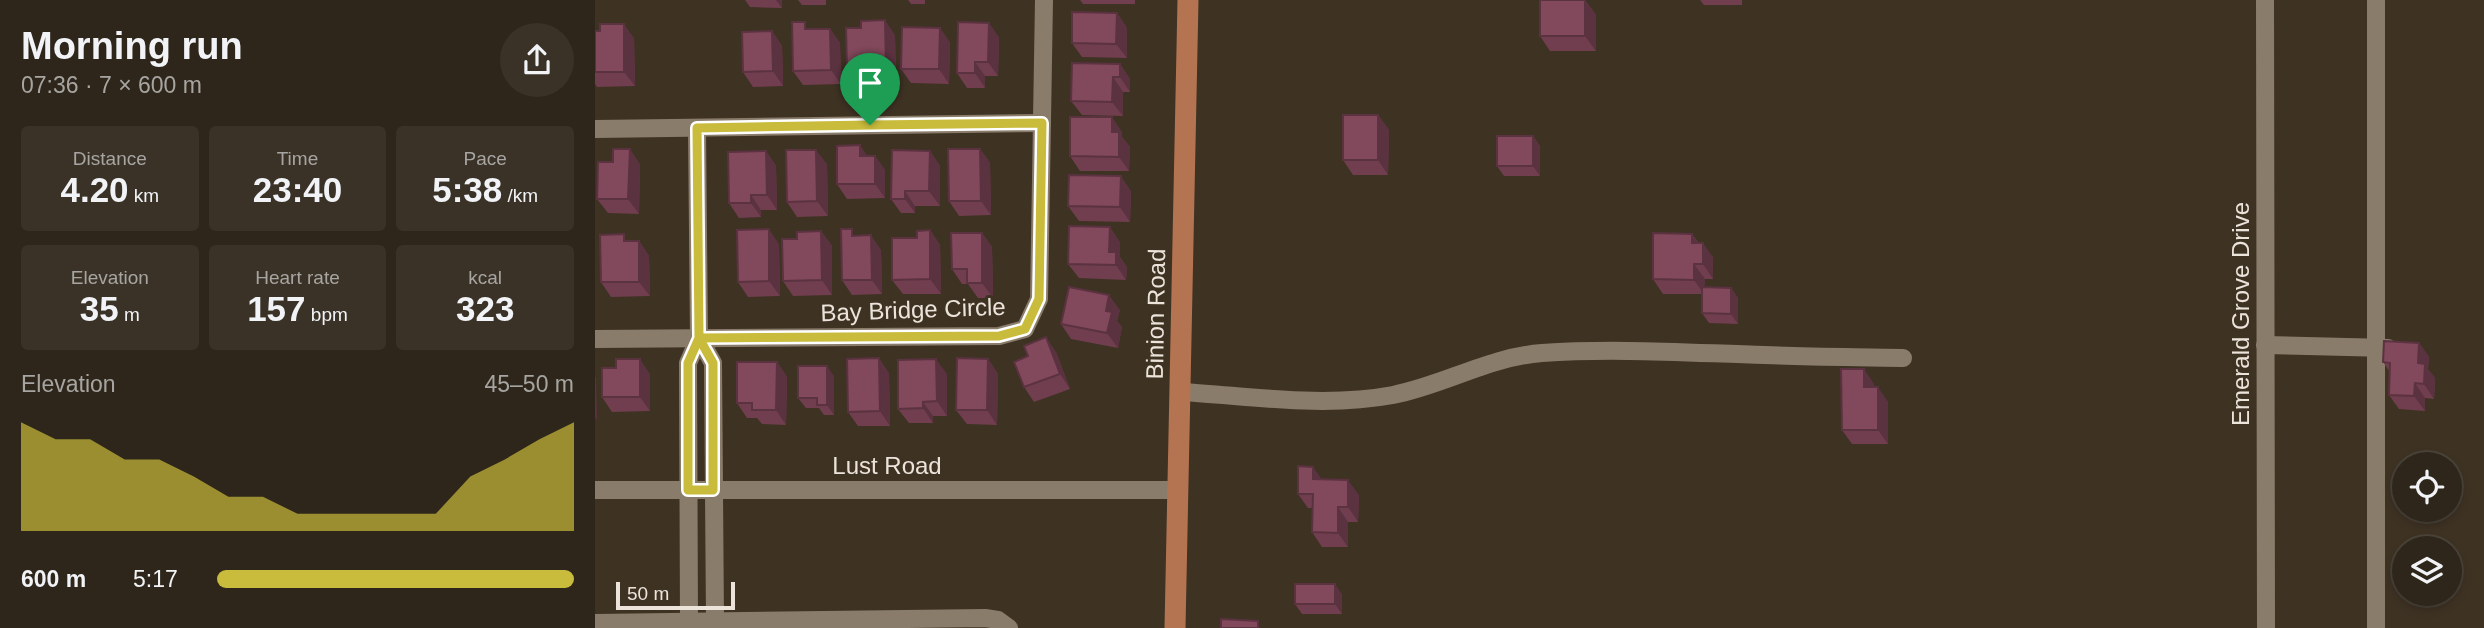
<!DOCTYPE html>
<html lang="en">
<head>
<meta charset="utf-8">
<style>
	body { margin:0; font-family:Arial,sans-serif; background:#3a3227; color:#f1f3f6; height:100vh; display:flex; flex-direction:column; font-size:26px; white-space:nowrap }
	* { box-sizing:border-box; margin:0 }
	p { font-size:23px; color:#a7a5a2 }
	.icon { flex:none; width:38px; height:38px; fill:none; stroke:currentColor; stroke-width:2; stroke-linecap:round; stroke-linejoin:round }
	.map { position:relative; flex:1; overflow:hidden }
	.sheet { display:flex; flex-direction:column; background:#2e261a; width:595px }
	.sheet>* { flex:none }
	.tools { position:absolute; left:1797px; top:452px; display:grid; gap:14px }
	.tools a { display:grid; place-items:center; width:70px; height:70px; border-radius:50%; background:#2e261a; box-shadow:0 4px 10px #0003,0 0 0 2px #494339; font-size:35px }
	.scale { position:absolute; left:21px; bottom:18px; width:119px; box-sizing:border-box; padding-left:7px; border:4px solid #ece4db; border-top:0; font-size:19px; line-height:24px; white-space:nowrap; color:#ece4db; -webkit-text-stroke:5px #3e3223; paint-order:stroke }
	.pin { position:absolute; display:grid; place-items:center; width:60px; height:60px; color:#fff; margin:-72px -30px; border-radius:50% 50% 50% 0; rotate:-45deg; box-shadow:0 0 7px #0007 }
	.pin .icon { rotate:45deg }
	.round { display:grid; place-items:center; flex:none; width:74px; height:74px; border-radius:37px; background:#3a3227 }
	.headline { display:flex; align-items:center; justify-content:space-between; height:119px; padding:0 21px }
	h1 { font-size:38px; font-weight:700; line-height:52px }
	.stats { display:grid; grid-template-columns:repeat(3,1fr); gap:10px; height:119px; padding:7px 21px }
	.stats div { display:grid; align-content:center; border-radius:7px; background:#3a3227; text-align:center }
	.stats b { font-size:35px; font-weight:700 }
	.stats small { font-size:19px; font-weight:400 }
	.stats p { font-size:19px }
	.chart { height:196px; padding:14px 21px }
	.chart p { display:flex; justify-content:space-between }
	.chart svg { width:100%; height:126px; margin-top:7px; fill:#c9bb3b; opacity:.7 }
	ul { padding:0 21px; list-style:none; font-size:23px }
	li { display:grid; grid-template-columns:112px 84px 1fr; align-items:center; height:52px }
	li i { height:18px; border-radius:9px; background:#c9bb3b }
	main { display:flex; flex:1; min-height:0 }
	.map>svg:first-child { display:block }
	.lines { fill:none; stroke-linecap:round; stroke-linejoin:round }
	.minor { stroke:#8a7c6b; stroke-width:18 }
	.major { stroke:#b47451; stroke-width:21 }
	.wall { fill:#703e4e }
	.shaded-wall { fill:#5b3240 }
	.building { fill:#82485b; stroke:#5b3240; stroke-width:2 }
	.route-casing { stroke:#fff; stroke-width:14 }
	.route { stroke:#c9bb3b; stroke-width:9 }
	.labels { text-anchor:middle; stroke-width:6; stroke-linejoin:round; paint-order:stroke }
	.street-label { font-size:24px; fill:#ece4db; stroke:#3e3223 }
</style>
</head>
<body>
<main>
<section class="sheet">
<div class="headline"><div><h1>Morning run</h1><p>07:36 · 7 × 600 m</p></div><a class="round"><svg class="icon" aria-label="share" viewBox="0 0 24 24"><path d="M12 15V3M7 8l5-5 5 5M5 13v7h14v-7"/></svg></a></div>
<div class="stats">
<div><p>Distance</p><b>4.20<small> km</small></b></div>
<div><p>Time</p><b>23:40</b></div>
<div><p>Pace</p><b>5:38<small> /km</small></b></div>
</div>
<div class="stats">
<div><p>Elevation</p><b>35<small> m</small></b></div>
<div><p>Heart rate</p><b>157<small> bpm</small></b></div>
<div><p>kcal</p><b>323</b></div>
</div>
<div class="chart"><p><span>Elevation</span>45–50 m</p>
<svg viewBox="0 0 160 44" preserveAspectRatio="none"><path d="M0 44V6L10 12L20 12L30 19L40 19L50 25L60 32L70 32L80 38L90 38L100 38L110 38L120 38L130 25L140 19L150 12L160 6V44z"/></svg>
</div>
<ul>
<li><b>600 m</b>5:17<i style="width:100%"></i></li>
</ul>
</section>
<div class="map">
<svg width="1889" height="628" viewBox="0 0 1889 628">
	<rect width="100%" height="100%" fill="#3e3223"/>
	<g class="lines">
		<g class="minor">
			<polyline points="1670,0 1671,628"/>
			<polyline points="1781,0 1781,628"/>
			<polyline points="0,129 447,123"/>
			<polyline points="104,338 118,363 120,621"/>
			<polyline points="0,339 404,336 430,329 444,299 449,0"/>
			<polyline points="1670,345 1793,348"/>
			<path d="M586,392C656,396 729,408 798,395C849,385 894,357 947,353C1021,348 1096,353 1170,355C1216,357 1262,357 1308,358"/>
			<polyline points="0,490 584,490"/>
			<polyline points="94,622 93,363 104,338 102,128"/>
			<polyline points="0,623 390,618 403,620 414,628"/>
		</g>
		<polyline class="major" points="580,628 593,0"/>
	</g>
	<g class="wall">
		<polygon points="150,0 187,0 187,8 155,7"/>
		<polygon points="203,0 231,0 231,5 207,5"/>
		<polygon points="313,0 330,0 330,4 316,4"/>
		<polygon points="485,0 540,0 540,4 488,4"/>
		<polygon points="990,0 1001,15 1001,51 955,51 945,36"/>
		<polygon points="1105,0 1147,0 1147,5 1109,5"/>
		<polygon points="522,13 532,28 532,58 487,57 477,43"/>
		<polygon points="215,29 235,29 245,43 246,84 208,85 198,71"/>
		<polygon points="0,31 39,38 40,86 2,87 0,84"/>
		<polygon points="177,31 187,46 188,86 158,87 148,72"/>
		<polygon points="300,35 301,83 262,84 252,69"/>
		<polygon points="404,37 403,76 390,76 390,88 372,88 362,73"/>
		<polygon points="355,42 354,84 316,83 306,69"/>
		<polygon points="525,64 535,79 535,92 528,92 528,116 487,115 476,101"/>
		<polygon points="783,115 794,130 793,175 758,175 748,160"/>
		<polygon points="527,132 527,137 535,147 534,171 485,171 475,156"/>
		<polygon points="938,136 945,146 945,176 909,176 902,166"/>
		<polygon points="385,149 395,163 396,215 364,216 354,201"/>
		<polygon points="171,151 181,166 182,210 166,210 166,217 144,218 134,203"/>
		<polygon points="335,151 345,166 345,206 320,206 320,213 306,213 296,199"/>
		<polygon points="272,156 280,156 290,170 290,198 252,199 242,184"/>
		<polygon points="45,164 44,214 13,213 2,199"/>
		<polygon points="232,164 233,216 202,217 192,202"/>
		<polygon points="536,191 535,222 484,221 473,206"/>
		<polygon points="335,230 345,245 346,294 308,294 297,280 322,238"/>
		<polygon points="226,231 237,246 237,295 198,296 188,281 202,239"/>
		<polygon points="387,233 397,247 398,298 383,298 373,284 367,284 357,269"/>
		<polygon points="1097,234 1104,243 1118,257 1118,279 1110,279 1109,287 1136,288 1143,298 1143,324 1114,323 1107,313 1107,294 1068,294 1058,279"/>
		<polygon points="261,236 286,250 287,294 257,295 247,280"/>
		<polygon points="34,241 44,241 54,256 55,296 16,297 6,282"/>
		<polygon points="525,242 525,257 532,267 531,280 484,278 473,264"/>
		<polygon points="184,244 185,296 153,297 143,282"/>
		<polygon points="525,310 522,321 527,327 523,348 476,339 466,324"/>
		<polygon points="1824,343 1834,357 1833,369 1840,378 1839,399 1830,398 1830,411 1804,409 1794,395 1795,372 1788,362"/>
		<polygon points="461,352 475,389 439,402 429,387 433,356"/>
		<polygon points="393,359 403,374 402,425 372,424 361,410"/>
		<polygon points="182,362 192,377 191,425 167,424 162,418 152,418 142,403"/>
		<polygon points="294,373 295,426 263,426 253,412"/>
		<polygon points="55,374 55,411 17,412 7,397"/>
		<polygon points="352,374 352,416 338,416 338,423 314,423 303,409"/>
		<polygon points="239,376 239,415 229,415 224,408 211,408 203,398"/>
		<polygon points="1279,384 1279,387 1293,402 1293,444 1257,444 1247,430"/>
		<polygon points="727,480 764,495 763,522 753,522 753,547 727,547 717,532 717,508 713,508 703,494"/>
		<polygon points="747,594 747,614 707,614 700,604"/>
	</g>
	<g class="shaded-wall">
		<polygon points="181,0 187,0 187,8"/>
		<polygon points="990,0 1001,15 1001,51 990,36"/>
		<polygon points="522,13 532,28 532,58 521,44"/>
		<polygon points="290,20 300,35 301,83 291,69"/>
		<polygon points="394,23 404,37 403,76 393,62"/>
		<polygon points="29,24 39,38 40,86 29,72"/>
		<polygon points="345,28 355,42 354,84 344,69"/>
		<polygon points="235,29 245,43 246,84 236,70"/>
		<polygon points="177,31 187,46 188,86 178,71"/>
		<polygon points="380,62 390,76 390,88 380,73"/>
		<polygon points="525,64 535,79 535,92 525,77"/>
		<polygon points="518,77 528,92 528,116 517,102"/>
		<polygon points="783,115 794,130 793,175 783,160"/>
		<polygon points="517,117 527,132 527,137 535,147 534,171 524,157 517,132"/>
		<polygon points="938,136 945,146 945,176 938,166"/>
		<polygon points="265,145 275,160 265,156"/>
		<polygon points="35,149 45,164 44,214 33,199"/>
		<polygon points="385,149 395,163 396,215 386,201"/>
		<polygon points="221,150 232,164 233,216 222,201"/>
		<polygon points="171,151 181,166 182,210 172,195"/>
		<polygon points="335,151 345,166 345,206 334,191"/>
		<polygon points="280,156 290,170 290,198 280,184"/>
		<polygon points="526,176 536,191 535,222 525,207"/>
		<polygon points="310,191 320,206 320,213 310,199"/>
		<polygon points="156,195 166,210 166,217 156,203"/>
		<polygon points="515,227 525,242 525,257 532,267 531,280 521,265 514,252"/>
		<polygon points="174,229 184,244 185,296 174,281"/>
		<polygon points="335,230 345,245 346,294 335,279"/>
		<polygon points="226,231 237,246 237,295 227,280"/>
		<polygon points="387,233 397,247 398,298 387,283"/>
		<polygon points="1097,234 1107,248 1097,243"/>
		<polygon points="276,235 286,250 287,294 277,280"/>
		<polygon points="44,241 54,256 55,296 44,282"/>
		<polygon points="1108,243 1118,257 1118,279 1108,264"/>
		<polygon points="1099,264 1110,279 1109,294 1099,280"/>
		<polygon points="1136,288 1143,298 1143,324 1136,314"/>
		<polygon points="514,295 525,310 522,321 527,327 523,348 512,333 511,311"/>
		<polygon points="451,337 461,352 475,389 465,374"/>
		<polygon points="1824,343 1834,357 1833,369 1840,378 1839,399 1829,384 1823,363"/>
		<polygon points="284,358 294,373 295,426 285,411"/>
		<polygon points="45,359 55,374 55,411 45,397"/>
		<polygon points="341,359 352,374 352,416 342,401"/>
		<polygon points="393,359 403,374 402,425 392,410"/>
		<polygon points="182,362 192,377 191,425 181,410"/>
		<polygon points="232,366 239,376 239,415 232,405"/>
		<polygon points="1269,369 1279,384 1279,402 1269,387"/>
		<polygon points="0,376 1,378 2,420 0,417"/>
		<polygon points="1820,383 1830,398 1830,411 1819,396"/>
		<polygon points="1283,387 1293,402 1293,444 1283,430"/>
		<polygon points="328,402 338,416 338,423 328,408"/>
		<polygon points="718,467 728,481 718,479"/>
		<polygon points="753,480 764,495 763,522 753,507"/>
		<polygon points="743,507 753,522 753,547 743,533"/>
		<polygon points="740,584 747,594 747,614 740,604"/>
	</g>
	<g class="building">
		<rect x="945" y="0" width="45" height="36"/>
		<polygon points="477,12 522,13 521,44 477,43"/>
		<polygon points="290,20 291,69 252,69 251,28 266,28 266,21"/>
		<polygon points="197,22 210,22 210,29 235,29 236,70 198,71"/>
		<polygon points="363,22 394,23 393,62 380,62 380,73 362,73"/>
		<polygon points="5,24 29,24 29,72 0,72 0,31 5,31"/>
		<polygon points="307,27 345,28 344,69 306,69"/>
		<polygon points="177,31 178,71 148,72 147,32"/>
		<polygon points="477,63 525,64 525,77 518,77 517,102 476,101"/>
		<rect x="748" y="115" width="35" height="45"/>
		<polygon points="475,117 517,117 517,132 524,132 524,157 475,156"/>
		<rect x="902" y="136" width="36" height="30"/>
		<polygon points="265,145 265,156 280,156 280,184 242,184 242,146"/>
		<polygon points="18,149 35,149 33,199 2,199 3,162 18,162"/>
		<polygon points="353,149 385,149 386,201 354,201"/>
		<polygon points="191,150 221,150 222,201 192,202"/>
		<polygon points="297,150 335,151 334,191 310,191 310,199 296,199"/>
		<polygon points="171,151 172,195 156,195 156,203 134,203 133,152"/>
		<polygon points="474,175 526,176 525,207 473,206"/>
		<polygon points="474,226 515,227 514,252 521,252 521,265 473,264"/>
		<polygon points="174,229 174,281 143,282 142,230"/>
		<polygon points="246,229 257,229 257,236 276,235 277,280 247,280"/>
		<polygon points="335,230 335,279 297,280 297,238 322,238 322,231"/>
		<polygon points="226,231 227,280 188,281 187,239 202,239 202,232"/>
		<polygon points="356,233 387,233 387,283 372,283 372,269 357,269"/>
		<polygon points="1058,233 1097,234 1097,243 1108,243 1108,264 1099,264 1099,280 1058,279"/>
		<polygon points="29,234 29,241 44,241 44,282 6,282 5,235"/>
		<polygon points="474,287 514,295 511,311 517,312 512,333 466,324"/>
		<polygon points="1107,287 1136,288 1136,314 1107,313"/>
		<polygon points="451,337 465,374 429,387 419,362 433,356 429,346"/>
		<polygon points="1789,341 1824,343 1823,363 1830,364 1829,384 1820,383 1819,396 1794,395 1795,363 1788,362"/>
		<polygon points="284,358 285,411 253,412 252,359"/>
		<polygon points="362,358 393,359 392,410 361,410"/>
		<polygon points="21,359 45,359 45,397 7,397 7,368 21,368"/>
		<polygon points="341,359 342,401 328,402 328,408 303,409 303,360"/>
		<polygon points="142,362 182,362 181,410 157,410 157,403 142,403"/>
		<polygon points="203,366 232,366 232,405 222,405 222,398 203,398"/>
		<polygon points="1246,369 1269,369 1269,387 1283,387 1283,430 1247,430"/>
		<polygon points="703,466 718,467 718,479 753,480 753,507 743,507 743,533 717,532 718,494 703,494"/>
		<rect x="700" y="584" width="40" height="20"/>
		<polygon points="626,619 663,621 663,628 626,628"/>
	</g>
	<g class="lines">
		<defs>
			<polyline id="route" points="275,125 102,128 104,338 93,363 93,490 118,490 118,363 104,338 404,336 430,329 444,299 447,123 275,125"/>
		</defs>
		<use href="#route" class="route-casing"/>
		<use href="#route" class="route"/>
	</g>
	<g class="labels">
		<g class="street-label">
			<text transform="translate(318 310) rotate(-2)" y="8">Bay Bridge Circle</text>
			<text transform="translate(561 314) rotate(-89)" y="8">Binion Road</text>
			<text transform="translate(1646 314) rotate(-90)" y="8">Emerald Grove Drive</text>
			<text x="292" y="474">Lust Road</text>
		</g>
	</g>
</svg>
<div class="tools">
<a><svg class="icon" aria-label="locate" viewBox="0 0 24 24"><circle cx="12" cy="12" r="6"/><path d="M12 2v4M12 18v4M2 12h4M18 12h4"/></svg></a>
<a><svg class="icon" aria-label="layers" viewBox="0 0 24 24"><path d="M12 4l9 5-9 5-9-5zM3 14l9 5 9-5"/></svg></a>
</div>
<div class="scale">50 m</div>
<div class="pin" style="left:275px;top:125px;background:#1e9e55"><svg class="icon" aria-label="arrive" viewBox="0 0 24 24"><path d="M6 21V4h12l-3 4 3 4H6"/></svg></div>
</div>
</main>
</body>
</html>
